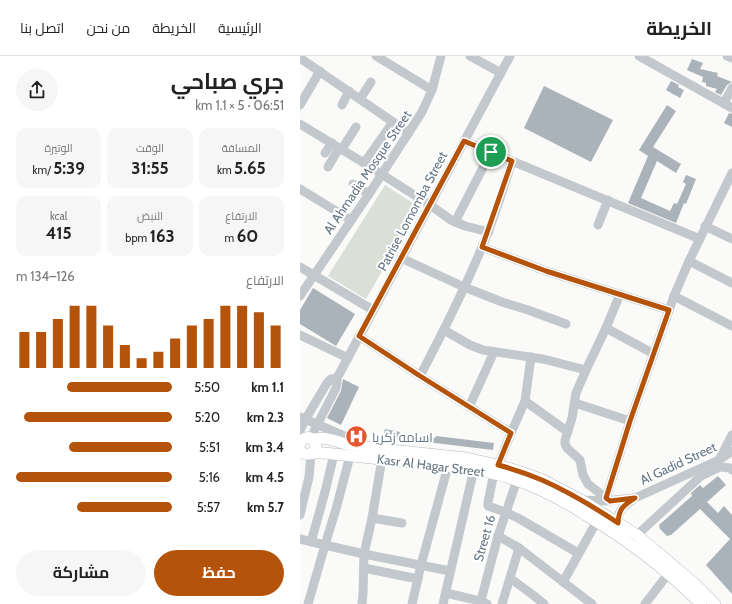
<!DOCTYPE html>
<html lang="ar">
<head>
<meta charset="utf-8">
<style>
	body { margin:0; font-family:Cabin,Cairo,sans-serif; background:#f6f6f6; color:#222; direction:rtl; height:100vh; display:flex; flex-direction:column; font-size:15px; white-space:nowrap }
	* { box-sizing:border-box; margin:0 }
	p { font-size:13px; color:#767676 }
	.icon { flex:none; width:22px; height:22px; fill:none; stroke:currentColor; stroke-width:2; stroke-linecap:round; stroke-linejoin:round }
	.map { position:relative; flex:1; overflow:hidden; direction:ltr }
	.panel { display:flex; flex-direction:column; background:#fff; width:300px }
	.panel>* { flex:none }
	.pin { position:absolute; display:grid; place-items:center; width:34px; height:34px; color:#fff; margin:-17px; border:2px solid #fff; border-radius:50%; box-shadow:0 1px 4px #0007 }
	.round { display:grid; place-items:center; flex:none; width:42px; height:42px; border-radius:21px; background:#f6f6f6 }
	.overview { display:flex; align-items:center; justify-content:space-between; height:68px; padding:0 16px }
	h1 { font-size:22px; font-weight:700; line-height:30px }
	.stats { display:grid; grid-template-columns:repeat(3,1fr); gap:6px; height:68px; padding:4px 16px }
	.stats div { display:grid; align-content:center; border-radius:10px; background:#f6f6f6; text-align:center }
	.stats b { font-size:17px; font-weight:700 }
	.stats small { font-size:11px; font-weight:400 }
	.stats p { font-size:11px }
	.chart { height:112px; padding:8px 16px }
	.chart p { display:flex; justify-content:space-between }
	.chart svg { width:100%; height:72px; margin-top:4px; stroke:#b45309; stroke-width:6 }
	.button { display:flex; gap:8px; margin-top:auto; padding:8px 16px }
	.button a { flex:1; height:46px; border-radius:24px; background:#b45309; color:#fff; font-size:16px; font-weight:700; line-height:46px; text-align:center }
	.button a+a { background:#f6f6f6; color:#222 }
	ul { padding:0 16px; list-style:none; font-size:13px }
	li { display:grid; grid-template-columns:64px 48px 1fr; align-items:center; height:30px }
	li i { height:10px; border-radius:5px; background:#b45309 }
	header { display:flex; align-items:center; gap:24px; box-sizing:border-box; height:56px; padding:0 20px; background:#fff; border-bottom:1px solid #e0e0e0 }
	header strong { font-size:19px }
	nav { display:flex; gap:22px; margin-inline-start:auto; font-size:14px }
	main { display:flex; flex:1; min-height:0 }
	.map>svg:first-child { display:block }
	.green { fill:#dadfd7 }
	.building { fill:#aab3b9 }
	.lines { fill:none; stroke-linecap:round; stroke-linejoin:round }
	.major-casing { stroke:#b5babe; stroke-width:12 }
	.minor { stroke:#c3c8cc; stroke-width:9 }
	.major { stroke:#fff; stroke-width:11 }
	.route-casing { stroke:#fff; stroke-width:8 }
	.route { stroke:#b45309; stroke-width:5 }
	.labels { text-anchor:middle; stroke-width:4; stroke-linejoin:round; paint-order:stroke }
	.street-label { font-size:13px; fill:#657683; stroke:#fff }
	.poi-label { font-size:13px; fill:#657683; stroke:#fff; text-anchor:start }
</style>
</head>
<body>
<header>
<strong>الخريطة</strong>
<nav><a>الرئيسية</a><a>الخريطة</a><a>من نحن</a><a>اتصل بنا</a></nav>
</header>
<main>
<div class="map">
<svg width="432" height="548" viewBox="0 0 432 548">
	<rect width="100%" height="100%" fill="#fafaf8"/>
	<polygon class="green" points="85,129 119,151 66,243 28,220"/>
	<g class="building">
		<polygon points="392,3 403,7 400,13 418,17 417,20 432,26 427,29 421,39 415,36 417,33 406,30 406,27 402,26 403,21 387,14"/>
		<polygon points="371,25 379,29 378,31 384,34 380,42 366,34"/>
		<polygon points="244,30 313,64 291,106 224,72"/>
		<polygon points="367,49 376,55 353,91 381,108 376,117 357,105 341,142 370,155 374,147 377,148 386,128 383,126 386,119 396,123 386,148 384,147 376,167 328,147 348,100 339,94"/>
		<polygon points="429,57 432,58 432,71 424,67"/>
		<polygon points="13,232 55,258 36,290 0,268 0,254"/>
		<polygon points="43,323 59,331 41,369 27,362 41,335"/>
		<polygon points="85,373 100,376 99,383 83,381"/>
		<polygon points="111,378 135,382 136,380 194,387 193,394 110,384"/>
		<polygon points="418,420 426,429 407,446 418,457 424,450 432,459 432,538 406,509 430,483 400,453 371,479 367,480 360,473 359,469 392,440 391,437 400,429 403,432"/>
	</g>
	<g class="lines">
		<defs>
			<g id="major">
				<path d="M13,384C24,379 36,386 46,388C86,394 126,398 166,402L198,409L221,416L243,424L281,444L337,479L395,528L415,548"/>
				<path d="M0,387C12,370 24,398 8,398C4,399 2,396 0,394"/>
				<path d="M12,397H23L34,398L174,413C188,416 202,419 216,424C240,432 264,445 286,459C328,484 367,514 401,548"/>
			</g>
		</defs>
		<use href="#major" class="major-casing"/>
		<g class="minor">
			<polyline points="76,0 132,34"/>
			<polyline points="170,0 201,17"/>
			<polyline points="339,0 432,52"/>
			<polyline points="427,0 432,2"/>
			<polyline points="0,2 109,77"/>
			<polyline points="60,43 71,26"/>
			<polyline points="424,47 432,32"/>
			<polyline points="0,49 20,15"/>
			<polyline points="42,49 49,35"/>
			<polyline points="0,68 64,107 130,149 151,164 165,170 189,176"/>
			<polyline points="164,85 400,183"/>
			<polyline points="42,93 56,71"/>
			<polyline points="25,97 32,87"/>
			<polyline points="64,107 93,66"/>
			<polyline points="28,111 39,92"/>
			<polyline points="53,128 69,138"/>
			<polyline points="0,133 51,164"/>
			<polyline points="155,166 191,96"/>
			<polyline points="298,169 308,144"/>
			<polyline points="405,170 432,183"/>
			<polyline points="182,191 246,215 369,254"/>
			<polyline points="101,202 164,231 202,246 228,254 266,268"/>
			<polyline points="389,205 432,227"/>
			<polyline points="0,211 73,254"/>
			<polyline points="0,240 69,138 122,56 132,34 141,0"/>
			<polyline points="374,240 432,270"/>
			<polyline points="306,272 354,298"/>
			<polyline points="144,274 170,289 183,294 243,303 286,314"/>
			<polyline points="0,279 48,302"/>
			<polyline points="59,280 120,320 211,377"/>
			<path d="M120,320C142,278 164,235 182,191C194,163 203,134 212,105"/>
			<polyline points="225,345 268,376"/>
			<polyline points="275,347 330,365"/>
			<polyline points="169,351 194,296"/>
			<polyline points="0,361 63,388"/>
			<polyline points="0,375 5,364 27,327 31,323 37,322"/>
			<polyline points="12,383 14,375 36,332 37,327 37,322 210,0"/>
			<polyline points="420,402 432,379"/>
			<polyline points="198,409 211,377 225,345 231,301"/>
			<polyline points="194,417 188,446 188,450 205,456 218,462 278,497"/>
			<polyline points="306,442 288,428 283,419 280,404 267,392 265,388 265,384 272,362 276,337 286,314 306,272 320,238"/>
			<polyline points="281,444 304,445 334,442"/>
			<polyline points="311,445 306,442 330,365 374,240 389,205 432,117"/>
			<polyline points="0,459 9,421 11,398"/>
			<polyline points="72,462 102,467"/>
			<polyline points="318,467 319,458 322,452 335,442 419,404 432,395"/>
			<polyline points="337,479 401,420 420,411 430,412 432,414"/>
			<polyline points="198,480 219,492 292,548"/>
			<polyline points="0,483 25,489 36,453 50,400"/>
			<polyline points="11,486 25,436 34,398"/>
			<polyline points="64,512 118,523"/>
			<polyline points="210,522 233,539 244,548"/>
			<polyline points="263,526 297,465"/>
			<polyline points="146,537 180,545 187,548"/>
			<polyline points="8,548 25,489 64,498 150,515"/>
			<polyline points="62,548 63,538 64,498 72,462 82,403"/>
			<polyline points="112,548 121,509 148,410"/>
			<polyline points="143,548 174,413"/>
			<polyline points="180,548 198,480 217,424"/>
			<polyline points="202,548 219,492"/>
			<polyline points="345,548 368,518"/>
		</g>
		<use href="#major" class="major"/>
	</g>
	<g class="lines">
		<defs>
			<path id="route" d="M164,85L212,105L182,191L246,215L369,254L330,365L306,442L310,445L335,442C323,450 319,452 318,467C294,451 269,436 242,424C228,418 213,413 198,409L211,377L120,320L59,280Z"/>
		</defs>
		<use href="#route" class="route-casing"/>
		<use href="#route" class="route"/>
	</g>
	<defs>
		<symbol id="hospital-disc" viewBox="-11 -11 22 22"><circle r="9.5" fill="#e4572e" stroke="#fff"/><path d="M-5-5h3v3.5h4V-5h3V5h-3V1.5h-4V5h-3Z" fill="#fff"/></symbol>
	</defs>
	<g fill-rule="evenodd">
		<use href="#hospital-disc" x="44" y="368" width="25" height="25"/>
	</g>
	<g class="labels">
		<g class="street-label">
			<text transform="translate(67 116) rotate(-56)" y="5">Al Ahmadia Mosque Street</text>
			<text transform="translate(112 155) rotate(-62)" y="5">Patrise Lomomba Street</text>
			<text transform="translate(378 407) rotate(-25)" y="5">Al Gadid Street</text>
			<text transform="translate(131 409) rotate(7)" y="5">Kasr Al Hagar Street</text>
			<text transform="translate(184 482) rotate(-74)" y="5">Street 16</text>
		</g>
		<g class="poi-label">
			<text x="72" y="386">اسامه زكريا</text>
		</g>
	</g>
</svg>
<div class="pin" style="left:191px;top:96px;background:#1e9e55"><svg class="icon" aria-label="arrive" viewBox="0 0 24 24"><path d="M6 21V4h12l-3 4 3 4H6"/></svg></div>
</div>
<section class="panel">
<div class="overview"><div><h1>جري صباحي</h1><p>06:51 · 5 × 1.1 km</p></div><a class="round"><svg class="icon" aria-label="share" viewBox="0 0 24 24"><path d="M12 15V3M7 8l5-5 5 5M5 13v7h14v-7"/></svg></a></div>
<div class="stats">
<div><p>المسافة</p><b>5.65<small> km</small></b></div>
<div><p>الوقت</p><b>31:55</b></div>
<div><p>الوتيرة</p><b>5:39<small> /km</small></b></div>
</div>
<div class="stats">
<div><p>الارتفاع</p><b>60<small> m</small></b></div>
<div><p>النبض</p><b>163<small> bpm</small></b></div>
<div><p>kcal</p><b>415</b></div>
</div>
<div class="chart"><p><span>الارتفاع</span>126–134 m</p>
<svg viewBox="0 0 160 44" preserveAspectRatio="none"><path d="M5 44V22M15 44V22M25 44V14M35 44V6M45 44V6M55 44V18M65 44V30M75 44V38M85 44V34M95 44V26M105 44V18M115 44V14M125 44V6M135 44V6M145 44V10M155 44V18"/></svg>
</div>
<ul>
<li><b>1.1 km</b>5:50<i style="width:67%"></i></li>
<li><b>2.3 km</b>5:20<i style="width:95%"></i></li>
<li><b>3.4 km</b>5:51<i style="width:66%"></i></li>
<li><b>4.5 km</b>5:16<i style="width:100%"></i></li>
<li><b>5.7 km</b>5:57<i style="width:61%"></i></li>
</ul>
<div class="button"><a>حفظ</a><a>مشاركة</a></div>
</section>
</main>
</body>
</html>
